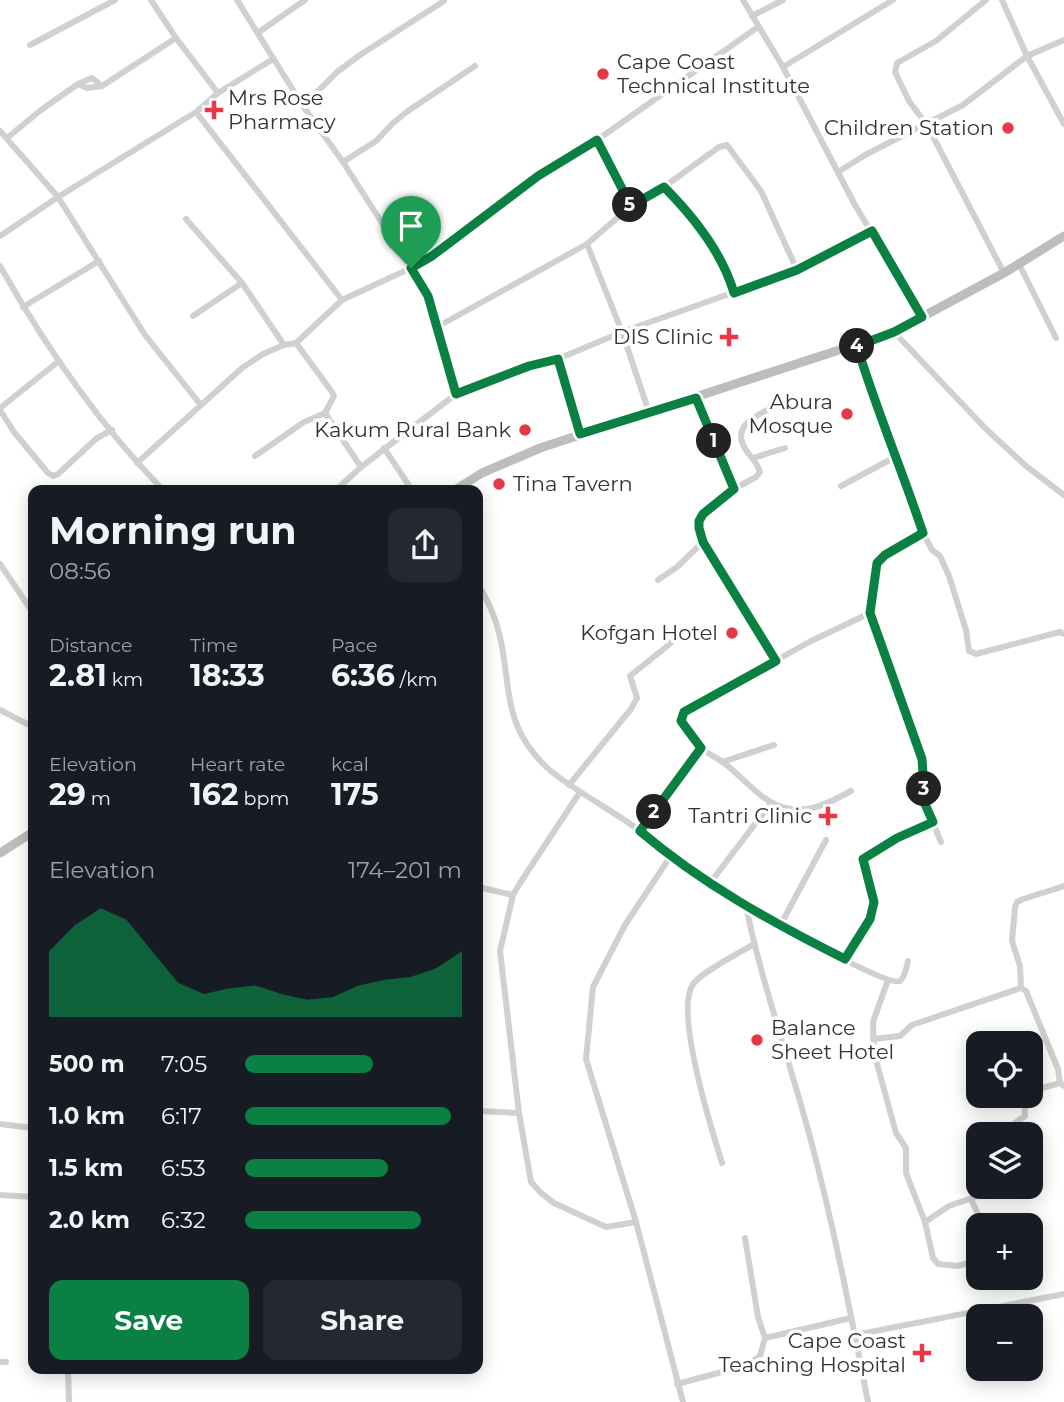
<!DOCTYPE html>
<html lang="en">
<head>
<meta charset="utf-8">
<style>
	body { margin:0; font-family:Montserrat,sans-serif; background:#242831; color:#f1f3f6; height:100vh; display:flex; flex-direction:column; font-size:26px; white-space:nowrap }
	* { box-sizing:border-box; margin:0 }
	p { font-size:23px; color:#9ea1a6 }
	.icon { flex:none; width:38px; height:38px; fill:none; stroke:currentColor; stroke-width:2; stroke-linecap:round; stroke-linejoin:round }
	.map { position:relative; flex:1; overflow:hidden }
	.panel { position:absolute; left:28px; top:485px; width:455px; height:889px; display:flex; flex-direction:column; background:#171b24; border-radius:14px; box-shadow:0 4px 18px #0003 }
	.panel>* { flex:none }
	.controls { position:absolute; left:966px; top:1031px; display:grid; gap:14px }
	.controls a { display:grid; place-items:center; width:77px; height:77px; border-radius:14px; background:#171b24; box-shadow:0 4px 18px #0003; font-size:35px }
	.pin { position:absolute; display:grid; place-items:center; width:60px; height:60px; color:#fff; margin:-72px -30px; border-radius:50% 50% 50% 0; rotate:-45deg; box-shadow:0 0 7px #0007 }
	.pin .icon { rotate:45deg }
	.km { position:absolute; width:35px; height:35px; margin:-18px; border-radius:50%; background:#222; color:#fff; font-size:19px; line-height:35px; text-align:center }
	.round { display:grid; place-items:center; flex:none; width:74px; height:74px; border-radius:14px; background:#242831 }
	.head { display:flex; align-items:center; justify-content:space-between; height:119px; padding:0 21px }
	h1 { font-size:38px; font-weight:700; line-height:52px }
	.stats { display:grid; grid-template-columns:repeat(3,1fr); gap:10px; height:119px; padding:7px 21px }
	.stats div { display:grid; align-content:center }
	.stats b { font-size:30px; font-weight:700 }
	.stats small { font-size:19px; font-weight:400 }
	.stats p { font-size:19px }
	.chart { height:196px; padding:14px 21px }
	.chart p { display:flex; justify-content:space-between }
	.chart svg { width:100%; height:126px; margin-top:7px; fill:#0b8043; opacity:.7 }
	.action { display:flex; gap:14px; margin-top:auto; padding:14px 21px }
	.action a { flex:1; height:80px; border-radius:14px; background:#0b8043; color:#fff; font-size:28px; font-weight:700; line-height:80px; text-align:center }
	.action a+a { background:#242831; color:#f1f3f6 }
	ul { padding:0 21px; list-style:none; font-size:23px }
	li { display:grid; grid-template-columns:112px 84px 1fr; align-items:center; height:52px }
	li i { height:18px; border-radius:9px; background:#0b8043 }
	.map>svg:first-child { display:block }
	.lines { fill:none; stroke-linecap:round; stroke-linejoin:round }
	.minor { stroke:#d0d0d0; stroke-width:6 }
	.secondary { stroke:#bdbdbd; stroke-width:9 }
	.route-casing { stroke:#fff; stroke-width:14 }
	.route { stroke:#0b8043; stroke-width:9 }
	.poi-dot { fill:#e63946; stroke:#fff; stroke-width:2.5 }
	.labels { text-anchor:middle; stroke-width:7; stroke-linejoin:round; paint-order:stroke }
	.poi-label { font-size:21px; fill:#333; stroke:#fff; text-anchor:end }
</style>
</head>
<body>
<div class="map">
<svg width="1064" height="1402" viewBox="0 0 1064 1402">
	<rect width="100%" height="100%" fill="#fff"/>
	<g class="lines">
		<g class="minor">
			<polyline points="151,0 176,38"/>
			<polyline points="237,0 303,106 343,162 411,268 432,256 538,176 597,140"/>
			<polyline points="743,0 783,67 855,205 922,317"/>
			<polyline points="986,0 936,41 897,63 895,72 909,101 927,125 1004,273"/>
			<polyline points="752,16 783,0"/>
			<polyline points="259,32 305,0"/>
			<polyline points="1064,40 1027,56 1064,124"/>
			<polyline points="30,45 115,0"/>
			<polyline points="783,67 893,0"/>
			<polyline points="78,84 92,78 102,86"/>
			<polyline points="303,106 337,72 360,55 444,1"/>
			<polyline points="196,112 342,300"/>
			<polyline points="0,131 58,197 145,335 200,404"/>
			<polyline points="7,138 41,110 78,84 87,88 102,86 176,38 218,93"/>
			<polyline points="343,162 376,141 393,123 408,111 475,66"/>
			<polyline points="838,172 865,155 963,105 1027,56 1002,0"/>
			<path d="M664,187C694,217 722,252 734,293"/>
			<polyline points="631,206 664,187 719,147 727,145 761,191 797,270"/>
			<polyline points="186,219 242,283"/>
			<polyline points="0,236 58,197 196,112 218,93 273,59"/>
			<polyline points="587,244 622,332 797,270 872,231"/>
			<polyline points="1019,264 1056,338"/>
			<path d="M0,266C45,346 99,424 163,490"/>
			<polyline points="23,307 99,261"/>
			<polyline points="193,316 242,283 284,345"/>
			<polyline points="437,327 587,244 631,206 597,140 758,27"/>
			<polyline points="894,332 985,428 1026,466 1064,495"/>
			<polyline points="296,343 332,392 334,396 325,413"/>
			<polyline points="857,346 874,403 897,456 923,533 932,550 940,556 949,576 966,630 969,651 976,654 1060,632 1064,634"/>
			<polyline points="558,359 622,332 649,412"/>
			<polyline points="696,398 734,489 703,514 699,528 703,542 776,661"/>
			<polyline points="0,408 59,361"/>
			<polyline points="0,410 14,432 48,473 53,476 58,474 97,438 112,430"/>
			<polyline points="384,448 412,490"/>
			<polyline points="255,456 304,422 325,413 361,467 456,394 529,366 558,359 580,434"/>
			<polyline points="753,458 785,448"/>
			<polyline points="137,463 242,368 263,354 284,345 296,343 342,300 411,268 428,296 456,394"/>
			<polyline points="841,486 897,456"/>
			<path d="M734,489L756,477L760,472C758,464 753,459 748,453C729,428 753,417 773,407"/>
			<polyline points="336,490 361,467"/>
			<polyline points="0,564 33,613"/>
			<polyline points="658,580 677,567 703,542"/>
			<path d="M478,584C487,600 495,615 499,633C509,670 504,711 527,744C534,754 543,765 552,772C580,794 612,810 640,831C651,840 661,850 673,858C697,875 883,990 900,981C904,978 907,966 908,961"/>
			<polyline points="870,613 922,759 925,804 941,842"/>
			<polyline points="0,710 33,727"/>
			<polyline points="722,762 774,745"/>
			<polyline points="569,785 631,709 637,698 630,676 671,643"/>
			<path d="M851,791C831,802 809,814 785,808C761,802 743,777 724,763C717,758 708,754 701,748C693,741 682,728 681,717L684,712L809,642L870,613L877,563L885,555L923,533"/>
			<polyline points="640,831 701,748"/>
			<polyline points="670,857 625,925 593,987 586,1059 636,1222 683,1402"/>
			<polyline points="710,883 771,803"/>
			<polyline points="478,887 513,895"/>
			<path d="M746,906C761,980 787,1053 807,1126C832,1217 850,1310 868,1402"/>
			<polyline points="781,924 826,840"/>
			<polyline points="845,959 870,920 874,903 863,859 897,838 933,823"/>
			<polyline points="888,980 873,1022 874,1053 896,1133 906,1148 906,1173 925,1222 949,1206 975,1197 978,1190 972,1156 978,1150"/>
			<polyline points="1021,988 1020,966 1012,941 1015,907 1017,902 1023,899 1064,886"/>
			<polyline points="873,1039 900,1036 912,1025 1021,988 1026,991 1058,1069 1060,1083 1064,1086"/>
			<polyline points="1031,1091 1060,1083"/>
			<polyline points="478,1111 519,1113 500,951 513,895 520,883 580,792"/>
			<polyline points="519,1113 531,1182 541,1193 554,1203 606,1227 636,1222"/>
			<polyline points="0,1124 33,1128"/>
			<polyline points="999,1134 1025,1116 1024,1096"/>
			<path d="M722,1163C712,1131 673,1007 694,983C705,970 738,954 754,944"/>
			<polyline points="0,1195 33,1197"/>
			<polyline points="971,1199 983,1225"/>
			<polyline points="925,1222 933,1258 938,1264 957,1266 978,1261"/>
			<polyline points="745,1238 758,1317 765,1338 851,1318"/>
			<polyline points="855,1335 1064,1294"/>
			<polyline points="0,1362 6,1362"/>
			<polyline points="68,1368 69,1402"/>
			<polyline points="677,1384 748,1365 760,1356 765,1338"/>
		</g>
		<g class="secondary">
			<polyline points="455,490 482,473 540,448 894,332 1004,273 1064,236"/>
			<polyline points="0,853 33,832"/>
		</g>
	</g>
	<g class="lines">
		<defs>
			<path id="route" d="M597,140L631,206L664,187C694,217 722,252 734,293L797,270L872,231L922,317L894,332L857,346C876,409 902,470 923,533L885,555L877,563L870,613L922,759L925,804L933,822L897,838L863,859L874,902L870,919L845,959C773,923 701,883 640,831L701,748L681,721L684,712L776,661L703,542L699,528V521L703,514L734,489L696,398L580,434L558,359L529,366L456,394L428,296L411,268L432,256L538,176Z"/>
		</defs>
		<use href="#route" class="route-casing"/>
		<use href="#route" class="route"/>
	</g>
	<g class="poi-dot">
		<circle cx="603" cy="74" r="7"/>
		<path d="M210.5 99.5h7v7h7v7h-7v7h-7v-7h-7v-7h7z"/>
		<circle cx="1008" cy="128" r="7"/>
		<path d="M725.5 326.5h7v7h7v7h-7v7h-7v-7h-7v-7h7z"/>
		<circle cx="847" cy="414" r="7"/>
		<circle cx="525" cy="430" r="7"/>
		<circle cx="499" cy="484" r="7"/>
		<circle cx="732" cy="633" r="7"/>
		<path d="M824.5 805.5h7v7h7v7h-7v7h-7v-7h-7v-7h7z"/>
		<circle cx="757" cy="1040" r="7"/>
		<path d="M918.5 1342.5h7v7h7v7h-7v7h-7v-7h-7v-7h7z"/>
	</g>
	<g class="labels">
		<g class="poi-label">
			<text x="617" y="69" text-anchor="start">Cape Coast<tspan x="617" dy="24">Technical Institute</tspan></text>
			<text x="228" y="105" text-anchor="start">Mrs Rose<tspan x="228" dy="24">Pharmacy</tspan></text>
			<text x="994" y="135">Children Station</text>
			<text x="713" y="344">DIS Clinic</text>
			<text x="833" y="409">Abura<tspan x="833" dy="24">Mosque</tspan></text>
			<text x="511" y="437">Kakum Rural Bank</text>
			<text x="513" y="491" text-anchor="start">Tina Tavern</text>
			<text x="718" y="640">Kofgan Hotel</text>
			<text x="812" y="823">Tantri Clinic</text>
			<text x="771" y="1035" text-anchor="start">Balance<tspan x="771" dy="24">Sheet Hotel</tspan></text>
			<text x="906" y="1348">Cape Coast<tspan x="906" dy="24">Teaching Hospital</tspan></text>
		</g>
	</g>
</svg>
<div class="controls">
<a><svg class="icon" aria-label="locate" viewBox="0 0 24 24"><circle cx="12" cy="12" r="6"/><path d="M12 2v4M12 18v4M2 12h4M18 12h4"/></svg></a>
<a><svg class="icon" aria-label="layers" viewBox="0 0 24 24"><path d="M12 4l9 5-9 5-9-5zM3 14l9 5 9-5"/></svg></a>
<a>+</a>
<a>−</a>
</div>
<div class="pin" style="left:411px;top:268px;background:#1e9e55"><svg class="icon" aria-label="arrive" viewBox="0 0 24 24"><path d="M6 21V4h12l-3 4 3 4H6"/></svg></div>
<b class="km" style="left:714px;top:441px">1</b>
<b class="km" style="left:654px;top:812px">2</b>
<b class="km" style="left:924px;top:789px">3</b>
<b class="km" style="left:857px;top:346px">4</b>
<b class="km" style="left:630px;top:205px">5</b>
<section class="panel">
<div class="head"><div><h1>Morning run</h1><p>08:56</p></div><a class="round"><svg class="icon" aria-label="share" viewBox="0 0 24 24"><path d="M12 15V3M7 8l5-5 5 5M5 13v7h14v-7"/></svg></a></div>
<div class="stats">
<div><p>Distance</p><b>2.81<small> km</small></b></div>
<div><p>Time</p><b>18:33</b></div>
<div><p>Pace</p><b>6:36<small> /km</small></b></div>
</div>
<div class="stats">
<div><p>Elevation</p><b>29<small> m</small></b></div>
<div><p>Heart rate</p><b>162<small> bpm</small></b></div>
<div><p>kcal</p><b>175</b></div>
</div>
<div class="chart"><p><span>Elevation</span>174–201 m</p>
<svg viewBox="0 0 160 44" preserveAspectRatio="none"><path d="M0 44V21L10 12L20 6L30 10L40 21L50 32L60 36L70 34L80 33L90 36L100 38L110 37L120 33L130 31L140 30L150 27L160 21V44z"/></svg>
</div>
<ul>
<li><b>500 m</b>7:05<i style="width:59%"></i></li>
<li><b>1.0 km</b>6:17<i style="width:95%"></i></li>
<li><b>1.5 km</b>6:53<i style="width:66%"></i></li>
<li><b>2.0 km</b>6:32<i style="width:81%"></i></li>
</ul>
<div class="action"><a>Save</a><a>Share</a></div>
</section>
</div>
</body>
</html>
